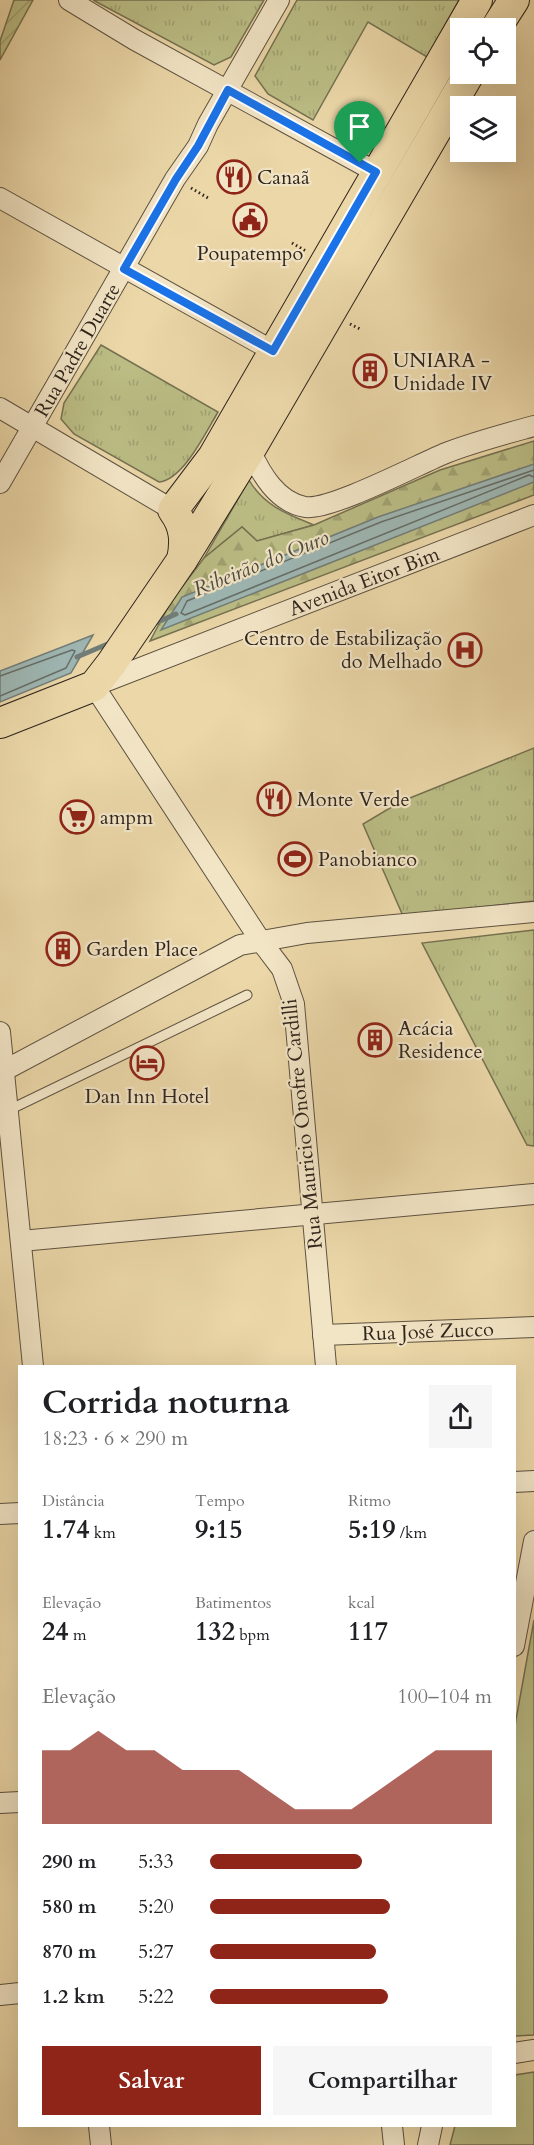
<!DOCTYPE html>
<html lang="pt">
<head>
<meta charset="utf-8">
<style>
	body { margin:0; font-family:Cardo,serif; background:#f6f6f6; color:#202124; height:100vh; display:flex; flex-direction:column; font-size:22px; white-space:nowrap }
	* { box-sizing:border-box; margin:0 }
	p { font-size:20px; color:#757577 }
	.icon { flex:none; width:33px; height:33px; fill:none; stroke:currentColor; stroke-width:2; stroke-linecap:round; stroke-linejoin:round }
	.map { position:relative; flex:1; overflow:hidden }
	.details { position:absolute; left:18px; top:1365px; width:498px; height:762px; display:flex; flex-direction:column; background:#fff; border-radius:0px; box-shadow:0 6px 24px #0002 }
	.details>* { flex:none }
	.fabs { position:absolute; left:450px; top:18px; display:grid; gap:12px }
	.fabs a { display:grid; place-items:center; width:66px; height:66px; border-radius:0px; background:#fff; box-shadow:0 6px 24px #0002; font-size:30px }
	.pin { position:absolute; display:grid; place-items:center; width:51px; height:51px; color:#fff; margin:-62px -26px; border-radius:50% 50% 50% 0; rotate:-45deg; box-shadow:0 0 6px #0007 }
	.pin .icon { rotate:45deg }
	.round { display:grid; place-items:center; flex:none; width:63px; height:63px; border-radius:0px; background:#f6f6f6 }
	.headline { display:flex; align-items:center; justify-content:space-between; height:102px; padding:0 24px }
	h1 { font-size:33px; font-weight:800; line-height:45px }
	.figures { display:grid; grid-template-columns:repeat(3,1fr); gap:9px; height:102px; padding:6px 24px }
	.figures div { display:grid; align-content:center }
	.figures b { font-size:26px; font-weight:800 }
	.figures small { font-size:16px; font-weight:400 }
	.figures p { font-size:16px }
	.chart { height:168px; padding:12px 24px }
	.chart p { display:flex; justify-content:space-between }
	.chart svg { width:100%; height:108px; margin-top:6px; fill:#8f2418; opacity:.7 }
	.primary-button { display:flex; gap:12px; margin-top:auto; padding:12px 24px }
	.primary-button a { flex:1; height:69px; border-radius:0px; background:#8f2418; color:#fff; font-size:24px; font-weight:800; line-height:69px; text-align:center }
	.primary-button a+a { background:#f6f6f6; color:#202124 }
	ul { padding:0 24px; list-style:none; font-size:20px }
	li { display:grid; grid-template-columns:96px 72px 1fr; align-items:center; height:45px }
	li i { height:15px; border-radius:8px; background:#8f2418 }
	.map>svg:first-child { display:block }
	.grass { fill:url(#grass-tufts); stroke:#757151; stroke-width:1.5 }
	.forest { fill:url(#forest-firs); stroke:#757151; stroke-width:1.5 }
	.park { fill:#bbbd85; stroke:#757151; stroke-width:1.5 }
	.garden { fill:url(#garden-furrows); stroke:#757151; stroke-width:1.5 }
	.water { fill:#9eb7b4; stroke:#727d78; stroke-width:1.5 }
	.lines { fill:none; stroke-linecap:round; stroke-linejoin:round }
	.shore { stroke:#666e68; stroke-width:1.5 }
	.stream { stroke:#727d78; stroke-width:5 }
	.service-casing { stroke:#5e5240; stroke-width:11 }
	.minor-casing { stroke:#5e5240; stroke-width:22 }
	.primary-casing { stroke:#2f251d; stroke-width:32 }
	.path { stroke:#2f251d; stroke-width:3; stroke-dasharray:1.5 3; stroke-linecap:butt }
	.service { stroke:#f2e5c6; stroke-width:9 }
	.minor { stroke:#f2e5c6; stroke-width:20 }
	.primary { stroke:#ebd7a8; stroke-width:30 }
	.route-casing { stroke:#fff; stroke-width:12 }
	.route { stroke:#1a73e8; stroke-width:8 }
	.labels { text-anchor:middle; stroke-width:4.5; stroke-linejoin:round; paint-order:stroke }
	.poi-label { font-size:20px; fill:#2f251d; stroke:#f2e5c6; text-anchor:start }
	.street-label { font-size:20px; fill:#2f251d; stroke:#f2e5c6 }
	.water-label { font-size:21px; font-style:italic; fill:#4b4a43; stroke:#f2e5c6 }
</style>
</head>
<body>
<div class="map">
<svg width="534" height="2145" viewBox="0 0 534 2145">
	<defs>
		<pattern id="grass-tufts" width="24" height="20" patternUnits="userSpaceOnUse" patternTransform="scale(1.5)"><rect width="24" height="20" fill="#bbbd85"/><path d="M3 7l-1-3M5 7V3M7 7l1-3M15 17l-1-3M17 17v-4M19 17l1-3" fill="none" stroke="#a1a272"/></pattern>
		<pattern id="forest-firs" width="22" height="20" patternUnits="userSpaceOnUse" patternTransform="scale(1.5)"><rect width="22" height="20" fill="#bbbd85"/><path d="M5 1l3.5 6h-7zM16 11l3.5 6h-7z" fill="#a1a272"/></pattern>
		<pattern id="garden-furrows" width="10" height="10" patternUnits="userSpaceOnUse" patternTransform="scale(1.5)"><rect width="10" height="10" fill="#bbbd85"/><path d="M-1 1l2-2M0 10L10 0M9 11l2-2" fill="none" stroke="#a1a272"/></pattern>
	</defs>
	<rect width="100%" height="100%" fill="#ebd7a8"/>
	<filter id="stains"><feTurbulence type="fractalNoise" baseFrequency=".00333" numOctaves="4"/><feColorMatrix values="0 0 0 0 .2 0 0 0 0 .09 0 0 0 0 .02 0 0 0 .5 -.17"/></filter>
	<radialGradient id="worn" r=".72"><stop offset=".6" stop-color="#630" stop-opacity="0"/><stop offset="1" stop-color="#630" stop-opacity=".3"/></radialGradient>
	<g class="grass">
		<polygon points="93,0 264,0 231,57 214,65"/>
		<polygon points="297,0 459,0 427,57 368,22 313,120 268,94 255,76"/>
		<path d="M101,345L218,412C206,432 183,480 159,482L74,434L61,419L64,403Z"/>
		<path d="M249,480C264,506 287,514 314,525L257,541L242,527L204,558Z"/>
		<polygon points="534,748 534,901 403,916 363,824 400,802"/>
		<polygon points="534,930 534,1146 527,1145 422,943"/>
	</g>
	<polygon class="forest" points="534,441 534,495 150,641 172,600 204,558 242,527 257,541 314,525 440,470"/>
	<g class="park">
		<polygon points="534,1620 534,2035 515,2036 515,1725"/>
		<polygon points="534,2072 534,2145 450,2145 455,2126 514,2126 515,2075"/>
	</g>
	<polygon class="garden" points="14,0 33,0 0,60 0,41"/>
	<g class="water">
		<polygon points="534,464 534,482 161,630 182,597 378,517"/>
		<polygon points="93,635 71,673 0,702 0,671"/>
	</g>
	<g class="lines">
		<g class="shore">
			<polyline points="534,470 381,522 187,601 181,613 185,615 529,475 534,477"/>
			<polyline points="0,676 72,650 75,651 66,668 0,696"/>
		</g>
		<g class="stream">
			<polyline points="151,625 176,614"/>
			<polyline points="77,657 110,643"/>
		</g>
		<defs>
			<polyline id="service" points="9,1110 247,995"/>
			<g id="minor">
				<polyline points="69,0 135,40 376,172"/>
				<polyline points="0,198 273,351"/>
				<polyline points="0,408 173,510"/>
				<path d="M250,450C261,474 277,502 305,507C330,511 419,464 446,453C474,442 505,434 534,426"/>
				<polyline points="0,483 175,179 198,146 208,124 279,0"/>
				<polyline points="0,1032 33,1366"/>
				<polyline points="5,1070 240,945 307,933 534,912"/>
				<polyline points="21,1241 534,1194"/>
				<polyline points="323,1335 534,1327"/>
				<polyline points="326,1366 294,1004 282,969 260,940 94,686 534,515"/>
				<polyline points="514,1482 534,1481"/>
				<polyline points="0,1514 20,1513"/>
				<polyline points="514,1646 534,1541"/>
				<polyline points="0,1803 20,1802"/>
				<polyline points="0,1995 20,1993"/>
				<polyline points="514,2053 534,2050"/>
				<polyline points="99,2126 101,2145"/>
				<polyline points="392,2126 394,2145"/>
				<polyline points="428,2145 432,2126"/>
			</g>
			<g id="primary">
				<polyline points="496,28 514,0"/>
				<path d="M182,560C186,541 185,526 173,510L213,457L477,0"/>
				<polyline points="0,723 94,686 111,664 182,560 250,450 469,74"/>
			</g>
		</defs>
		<use href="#service" class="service-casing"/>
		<use href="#minor" class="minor-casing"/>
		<use href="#primary" class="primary-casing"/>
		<g class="path">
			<polyline points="191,188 208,198"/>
			<polyline points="292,243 306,251"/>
			<polyline points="350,324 362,330"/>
		</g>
		<use href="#service" class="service"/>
		<use href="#minor" class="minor"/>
		<use href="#primary" class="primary"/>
	</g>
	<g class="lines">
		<defs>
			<polygon id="route" points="228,90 376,172 273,351 124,269 176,179 198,146"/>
		</defs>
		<use href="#route" class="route-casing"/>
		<use href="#route" class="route"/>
	</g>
	<defs>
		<symbol id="restaurant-ring" viewBox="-11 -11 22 22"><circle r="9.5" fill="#f2e5c6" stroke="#8f2418" stroke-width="1.5"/><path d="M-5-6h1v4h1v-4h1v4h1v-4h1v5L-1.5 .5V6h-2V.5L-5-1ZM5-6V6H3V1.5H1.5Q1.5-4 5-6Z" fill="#8f2418"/></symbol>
		<symbol id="civic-ring" viewBox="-11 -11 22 22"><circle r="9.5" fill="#f2e5c6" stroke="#8f2418" stroke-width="1.5"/><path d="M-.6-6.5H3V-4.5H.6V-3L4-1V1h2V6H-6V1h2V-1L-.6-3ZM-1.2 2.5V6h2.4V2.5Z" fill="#8f2418"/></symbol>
		<symbol id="building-ring" viewBox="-11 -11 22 22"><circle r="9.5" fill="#f2e5c6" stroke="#8f2418" stroke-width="1.5"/><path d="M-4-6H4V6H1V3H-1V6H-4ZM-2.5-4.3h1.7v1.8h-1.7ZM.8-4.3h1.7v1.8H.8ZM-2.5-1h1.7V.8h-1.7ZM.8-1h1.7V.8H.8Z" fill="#8f2418"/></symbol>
		<symbol id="hospital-ring" viewBox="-11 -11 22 22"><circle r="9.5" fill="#f2e5c6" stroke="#8f2418" stroke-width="1.5"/><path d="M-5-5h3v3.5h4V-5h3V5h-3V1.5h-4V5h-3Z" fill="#8f2418"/></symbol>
		<symbol id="supermarket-ring" viewBox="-11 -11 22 22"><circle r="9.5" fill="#f2e5c6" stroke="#8f2418" stroke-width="1.5"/><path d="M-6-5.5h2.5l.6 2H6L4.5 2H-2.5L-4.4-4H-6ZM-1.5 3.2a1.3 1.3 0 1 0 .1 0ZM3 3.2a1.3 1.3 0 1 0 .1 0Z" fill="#8f2418"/></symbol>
		<symbol id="stadium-ring" viewBox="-11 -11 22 22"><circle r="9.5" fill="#f2e5c6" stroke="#8f2418" stroke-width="1.5"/><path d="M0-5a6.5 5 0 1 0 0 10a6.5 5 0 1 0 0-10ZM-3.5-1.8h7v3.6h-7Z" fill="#8f2418"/></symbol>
		<symbol id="hotel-ring" viewBox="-11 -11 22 22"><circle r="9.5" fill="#f2e5c6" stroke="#8f2418" stroke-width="1.5"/><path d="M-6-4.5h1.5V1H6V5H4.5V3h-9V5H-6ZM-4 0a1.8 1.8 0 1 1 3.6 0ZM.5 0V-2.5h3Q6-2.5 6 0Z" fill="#8f2418"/></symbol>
	</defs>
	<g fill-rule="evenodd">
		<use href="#restaurant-ring" x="215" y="158" width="38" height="38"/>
		<use href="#civic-ring" x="231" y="201" width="38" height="38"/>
		<use href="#building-ring" x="351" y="352" width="38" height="38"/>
		<use href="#hospital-ring" x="446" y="631" width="38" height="38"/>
		<use href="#restaurant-ring" x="255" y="780" width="38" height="38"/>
		<use href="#supermarket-ring" x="58" y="798" width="38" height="38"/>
		<use href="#stadium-ring" x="276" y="840" width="38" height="38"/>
		<use href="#building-ring" x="44" y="930" width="38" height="38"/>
		<use href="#building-ring" x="356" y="1021" width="38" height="38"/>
		<use href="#hotel-ring" x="128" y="1044" width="38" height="38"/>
	</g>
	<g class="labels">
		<g class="poi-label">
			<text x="257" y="184">Canaã</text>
			<text x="250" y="260" text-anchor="middle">Poupatempo</text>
			<text x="393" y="367">UNIARA -<tspan x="393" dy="23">Unidade IV</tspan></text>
			<text x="442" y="645" text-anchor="end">Centro de Estabilização<tspan x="442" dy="23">do Melhado</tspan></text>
			<text x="297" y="806">Monte Verde</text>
			<text x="100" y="824">ampm</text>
			<text x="318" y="866">Panobianco</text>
			<text x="86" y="956">Garden Place</text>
			<text x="398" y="1035">Acácia<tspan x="398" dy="23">Residence</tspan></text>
			<text x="147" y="1103" text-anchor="middle">Dan Inn Hotel</text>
		</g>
		<g class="street-label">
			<text transform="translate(77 350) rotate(-60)" y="7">Rua Padre Duarte</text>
			<text transform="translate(364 581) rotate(-21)" y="7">Avenida Eitor Bim</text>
			<text transform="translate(302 1124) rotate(-96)" y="7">Rua Mauricio Onofre Cardilli</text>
			<text transform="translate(428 1331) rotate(-2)" y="7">Rua José Zucco</text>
		</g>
		<g class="water-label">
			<text transform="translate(261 563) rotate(-22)" y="7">Ribeirão do Ouro</text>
		</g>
	</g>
	<rect width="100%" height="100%" filter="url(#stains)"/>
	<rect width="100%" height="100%" fill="url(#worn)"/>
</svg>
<div class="fabs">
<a><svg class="icon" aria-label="locate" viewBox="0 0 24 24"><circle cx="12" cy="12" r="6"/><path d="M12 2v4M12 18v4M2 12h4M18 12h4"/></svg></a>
<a><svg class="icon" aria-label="layers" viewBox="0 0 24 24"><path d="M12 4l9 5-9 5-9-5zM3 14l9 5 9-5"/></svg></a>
</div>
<div class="pin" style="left:360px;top:163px;background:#1e9e55"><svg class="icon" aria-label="arrive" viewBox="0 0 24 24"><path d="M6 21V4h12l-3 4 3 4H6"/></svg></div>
<section class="details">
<div class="headline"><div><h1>Corrida noturna</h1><p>18:23 · 6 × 290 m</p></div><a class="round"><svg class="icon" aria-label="share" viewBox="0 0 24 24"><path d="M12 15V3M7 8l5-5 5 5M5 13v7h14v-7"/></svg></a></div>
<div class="figures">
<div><p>Distância</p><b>1.74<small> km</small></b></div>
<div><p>Tempo</p><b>9:15</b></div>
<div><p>Ritmo</p><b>5:19<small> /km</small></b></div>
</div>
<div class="figures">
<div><p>Elevação</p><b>24<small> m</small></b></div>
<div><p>Batimentos</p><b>132<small> bpm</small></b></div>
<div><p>kcal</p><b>117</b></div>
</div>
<div class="chart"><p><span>Elevação</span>100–104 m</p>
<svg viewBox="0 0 160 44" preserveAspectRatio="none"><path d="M0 44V14L10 14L20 6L30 14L40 14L50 22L60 22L70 22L80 30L90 38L100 38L110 38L120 30L130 22L140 14L150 14L160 14V44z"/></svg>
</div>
<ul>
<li><b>290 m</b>5:33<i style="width:54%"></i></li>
<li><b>580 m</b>5:20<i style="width:64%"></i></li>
<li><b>870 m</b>5:27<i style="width:59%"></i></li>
<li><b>1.2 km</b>5:22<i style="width:63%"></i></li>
</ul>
<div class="primary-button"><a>Salvar</a><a>Compartilhar</a></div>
</section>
</div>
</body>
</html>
